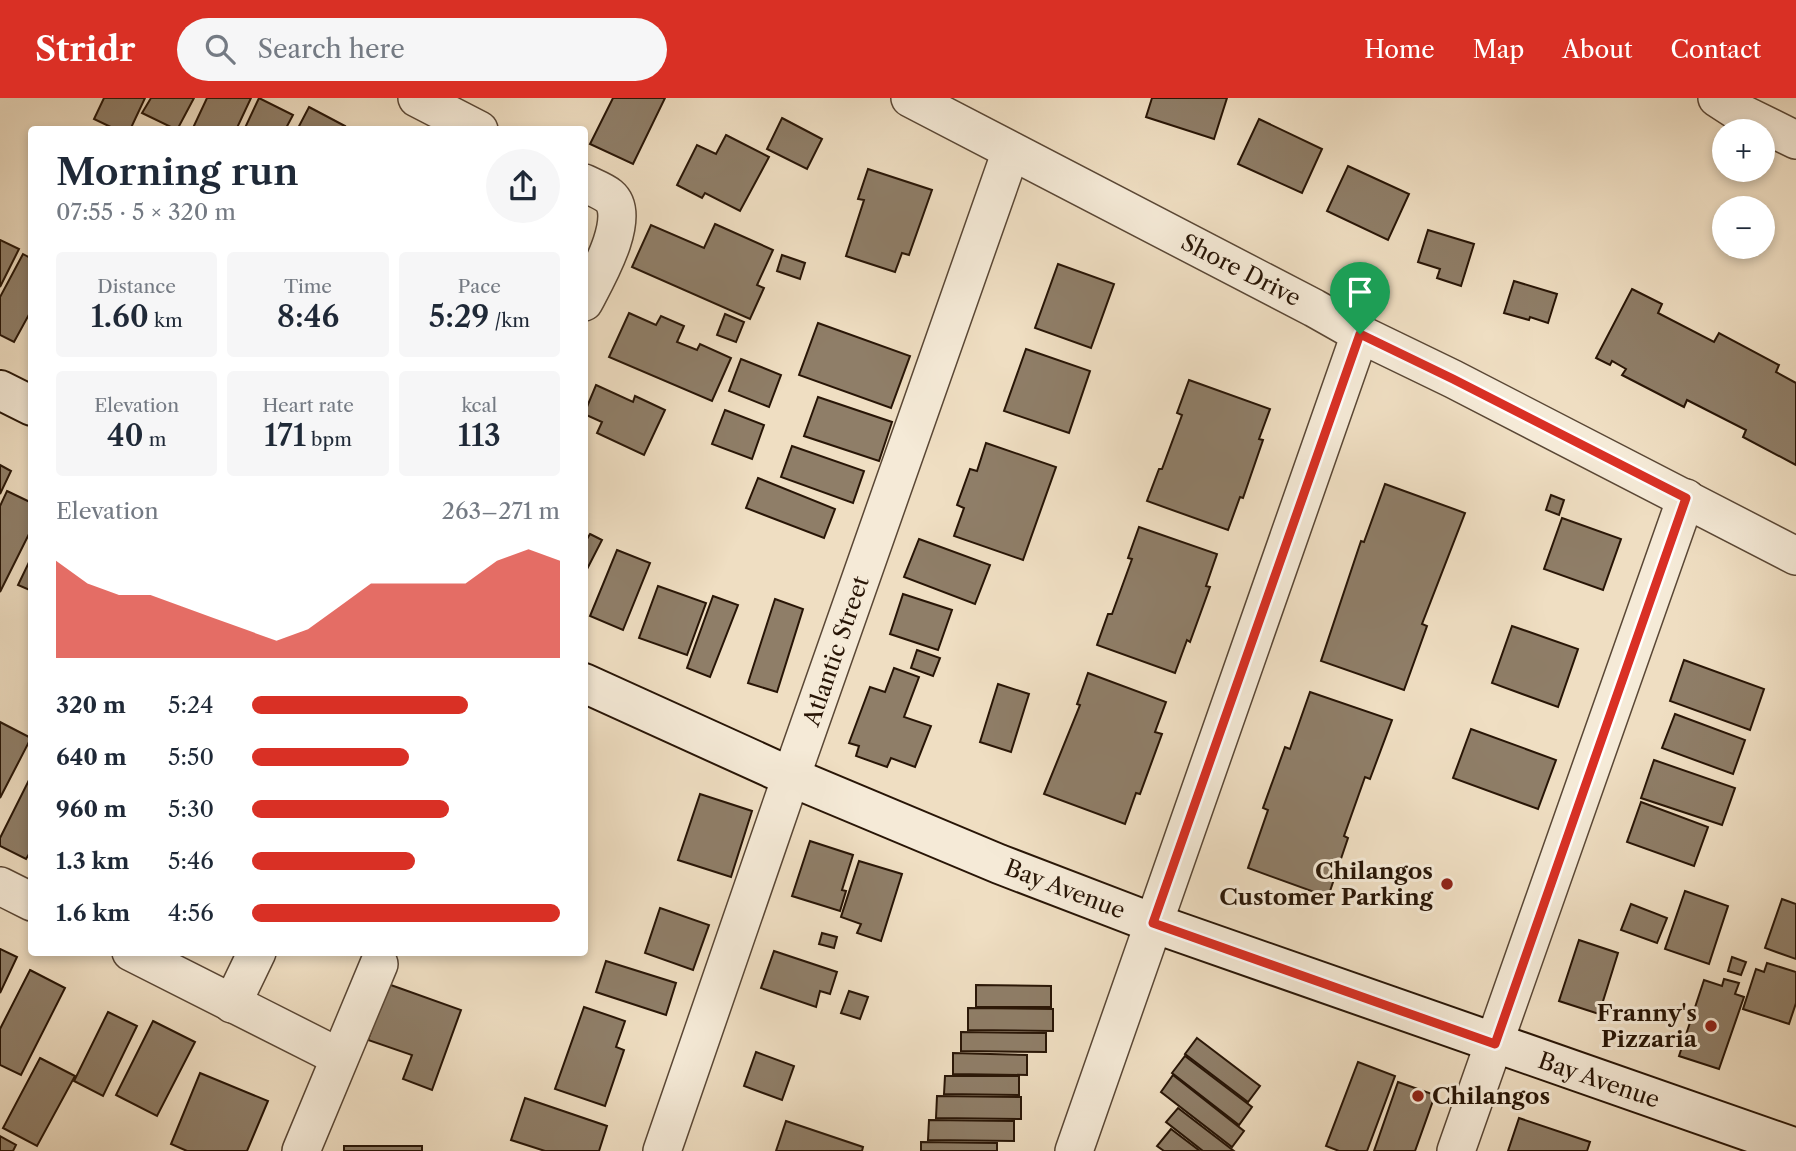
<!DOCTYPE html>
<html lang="en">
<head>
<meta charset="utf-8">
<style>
	body { margin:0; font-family:"Libre Caslon Text",serif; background:#f6f6f7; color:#1f2937; height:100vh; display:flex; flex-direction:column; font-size:26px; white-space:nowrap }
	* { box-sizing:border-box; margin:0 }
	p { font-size:23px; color:#747a83 }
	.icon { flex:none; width:38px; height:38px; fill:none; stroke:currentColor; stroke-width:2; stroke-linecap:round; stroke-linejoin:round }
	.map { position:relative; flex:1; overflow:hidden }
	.side { position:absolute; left:28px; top:28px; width:560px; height:830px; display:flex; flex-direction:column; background:#fff; border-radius:7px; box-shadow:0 4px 10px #0003 }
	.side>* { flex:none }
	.buttons { position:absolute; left:1712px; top:21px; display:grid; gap:14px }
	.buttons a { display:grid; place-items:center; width:63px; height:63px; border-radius:50%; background:#fff; box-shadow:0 4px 10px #0003; font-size:35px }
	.pin { position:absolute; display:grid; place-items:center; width:60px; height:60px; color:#fff; margin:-72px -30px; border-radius:50% 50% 50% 0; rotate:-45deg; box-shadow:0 0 7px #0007 }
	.pin .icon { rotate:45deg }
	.round { display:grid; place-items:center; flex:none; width:74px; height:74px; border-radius:37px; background:#f6f6f7 }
	.summary { display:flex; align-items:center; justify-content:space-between; height:119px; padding:0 28px }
	h1 { font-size:38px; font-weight:600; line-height:52px }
	.figures { display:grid; grid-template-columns:repeat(3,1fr); gap:10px; height:119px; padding:7px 28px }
	.figures div { display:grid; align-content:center; border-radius:7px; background:#f6f6f7; text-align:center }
	.figures b { font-size:30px; font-weight:600 }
	.figures small { font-size:19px; font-weight:400 }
	.figures p { font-size:19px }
	.chart { height:196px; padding:14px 28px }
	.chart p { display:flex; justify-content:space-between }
	.chart svg { width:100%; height:126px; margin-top:7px; fill:#d93025; opacity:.7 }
	ul { padding:0 28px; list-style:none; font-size:23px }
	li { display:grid; grid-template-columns:112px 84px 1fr; align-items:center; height:52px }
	li i { height:18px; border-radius:9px; background:#d93025 }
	header { display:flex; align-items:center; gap:42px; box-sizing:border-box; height:98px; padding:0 35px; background:#d93025; color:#fff }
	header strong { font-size:33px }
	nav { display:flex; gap:38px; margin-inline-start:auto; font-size:24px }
	.search { width:490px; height:63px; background:#f6f6f7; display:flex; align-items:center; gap:18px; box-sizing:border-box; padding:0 24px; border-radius:38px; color:#747a83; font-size:26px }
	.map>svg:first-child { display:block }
	.building { fill:#8f7e68; stroke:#281506; stroke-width:2 }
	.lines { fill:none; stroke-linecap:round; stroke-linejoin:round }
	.street-casing { stroke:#5a4735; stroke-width:40 }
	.secondary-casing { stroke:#281506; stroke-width:42 }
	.street { stroke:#f5ead7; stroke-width:37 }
	.secondary { stroke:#f5ead7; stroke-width:38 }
	.route-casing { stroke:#fff; stroke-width:14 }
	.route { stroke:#d93025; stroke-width:9 }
	.poi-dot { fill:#8f2418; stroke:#f5ead7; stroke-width:2.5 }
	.labels { text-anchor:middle; stroke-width:6; stroke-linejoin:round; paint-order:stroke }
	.street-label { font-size:23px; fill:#281506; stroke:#f5ead7 }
	.poi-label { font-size:23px; font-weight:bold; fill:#281506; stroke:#f5ead7; text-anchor:end }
</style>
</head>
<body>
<header>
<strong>Stridr</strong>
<div class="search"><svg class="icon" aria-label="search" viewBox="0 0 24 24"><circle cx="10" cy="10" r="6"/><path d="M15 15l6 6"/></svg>Search here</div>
<nav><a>Home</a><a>Map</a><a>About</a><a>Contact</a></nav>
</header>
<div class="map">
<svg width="1796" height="1053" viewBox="0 0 1796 1053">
	<rect width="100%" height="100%" fill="#efdec2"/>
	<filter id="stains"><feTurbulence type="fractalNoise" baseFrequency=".00286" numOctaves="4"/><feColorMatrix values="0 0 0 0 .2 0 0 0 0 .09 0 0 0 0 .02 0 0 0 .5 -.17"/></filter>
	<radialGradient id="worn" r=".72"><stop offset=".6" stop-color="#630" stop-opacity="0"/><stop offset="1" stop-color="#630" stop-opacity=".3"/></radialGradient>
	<g class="building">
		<polygon points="104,0 145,0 130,32 117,32 94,21"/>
		<polygon points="151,0 194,0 177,32 142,15"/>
		<polygon points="207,0 251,0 236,32 192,32"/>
		<polygon points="259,0 293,17 285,32 244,32"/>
		<polygon points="613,0 665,0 633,66 590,46"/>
		<polygon points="1152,0 1227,0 1214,41 1146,19"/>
		<polygon points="309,9 345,28 343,32 297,32"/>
		<polygon points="782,20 822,41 807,71 767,51"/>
		<polygon points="1259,21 1322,51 1302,95 1238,66"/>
		<polygon points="726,37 769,59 740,113 705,95 702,100 677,87 697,47 716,56"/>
		<polygon points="1348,68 1409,96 1388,142 1327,113"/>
		<polygon points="868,71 932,92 909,157 902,155 895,174 846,158 864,102 858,101"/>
		<polygon points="715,126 773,152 757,187 764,190 750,221 632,169 651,127 704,150"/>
		<polygon points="1428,132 1474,146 1461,188 1437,180 1440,171 1418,164"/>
		<polygon points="0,142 19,151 0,189"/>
		<polygon points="23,156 32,161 32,211 14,244 0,237 0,199"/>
		<polygon points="782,157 805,165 800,181 777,173"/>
		<polygon points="1058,166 1114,186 1091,250 1035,230"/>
		<polygon points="1514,183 1557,196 1548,225 1530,219 1529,222 1504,215"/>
		<polygon points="1632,191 1662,206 1658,215 1714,244 1719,235 1779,267 1776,274 1796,285 1796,367 1743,339 1746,332 1687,302 1684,309 1622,277 1626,271 1612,263 1610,267 1596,260"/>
		<polygon points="629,215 656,227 661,218 684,228 677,244 697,252 700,246 731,260 712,303 609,259"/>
		<polygon points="725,216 744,224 736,244 717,237"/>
		<polygon points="818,225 910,258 891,310 799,277"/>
		<polygon points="1026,251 1090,273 1069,335 1004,313"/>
		<polygon points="741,261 781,277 769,309 729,293"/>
		<polygon points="1189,282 1270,311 1259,341 1263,342 1243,400 1240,399 1228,432 1147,403 1159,371 1162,371 1182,317 1177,315"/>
		<polygon points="596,287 633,304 635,298 665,312 644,357 597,335 602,324 584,316"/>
		<polygon points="818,299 892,324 879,363 804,338"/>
		<polygon points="725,312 764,327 752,361 712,346"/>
		<polygon points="986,345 1056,369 1023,462 954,438 964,410 957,407 970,371 977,373"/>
		<polygon points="792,348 864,373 853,405 781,379"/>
		<polygon points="0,367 11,373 0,396"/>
		<polygon points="758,380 835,411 824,440 746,410"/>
		<polygon points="1385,386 1465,415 1422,526 1427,528 1404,592 1321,563 1361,443 1364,444"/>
		<polygon points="7,393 32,405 32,430 0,494 0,408"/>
		<polygon points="1551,397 1564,402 1559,417 1546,412"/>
		<polygon points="1562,420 1621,441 1603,492 1544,471"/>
		<polygon points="1139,429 1217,456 1206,488 1210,489 1190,544 1187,542 1175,575 1097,547 1108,516 1112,516 1132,461 1128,460"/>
		<polygon points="590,436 602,442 584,477 584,440 587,441"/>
		<polygon points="919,441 990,467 975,506 904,479"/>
		<polygon points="617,452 650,465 623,532 590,518"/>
		<polygon points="32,458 32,493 18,487"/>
		<polygon points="658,488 706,505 687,557 639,540"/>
		<polygon points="903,496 952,512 938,552 890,536"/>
		<polygon points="713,498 738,507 710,579 687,570"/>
		<polygon points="775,501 803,511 777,594 748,585"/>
		<polygon points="1512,528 1578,551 1558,609 1492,585"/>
		<polygon points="917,552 940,560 933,578 911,570"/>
		<polygon points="1684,562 1764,591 1750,632 1670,603"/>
		<polygon points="894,570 919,579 904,619 931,628 915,669 891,660 887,669 856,658 859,648 849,645 870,589 885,594"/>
		<polygon points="1088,575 1166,604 1155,634 1162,636 1140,696 1136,695 1125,726 1044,696 1080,607 1077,606"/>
		<polygon points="998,586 1029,596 1011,654 980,644"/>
		<polygon points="1310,594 1392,622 1370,681 1365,679 1344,738 1348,740 1328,799 1248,770 1268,712 1263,710 1285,649 1290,651"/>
		<polygon points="1675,616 1745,642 1733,676 1662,650"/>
		<polygon points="0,624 31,640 0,700"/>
		<polygon points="1471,631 1556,662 1538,711 1453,680"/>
		<polygon points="1654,662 1735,690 1722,727 1641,700"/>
		<polygon points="30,680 32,681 32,751 26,761 0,748 0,740"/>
		<polygon points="700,696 752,713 731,779 678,762"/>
		<polygon points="1641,704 1708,729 1694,768 1627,744"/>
		<polygon points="810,743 853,757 842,792 846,793 840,813 792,798"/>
		<polygon points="859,763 902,776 881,843 857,835 861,826 841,819"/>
		<polygon points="1685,793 1728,808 1709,866 1665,851"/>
		<polygon points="1782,801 1796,806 1796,861 1765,850"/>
		<polygon points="1631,806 1667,820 1657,845 1621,832"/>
		<polygon points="660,810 709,827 693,872 645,855"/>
		<polygon points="822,835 837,839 834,850 819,846"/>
		<polygon points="1579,842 1618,855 1599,916 1559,903"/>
		<polygon points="0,851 17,859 0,895"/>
		<polygon points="774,853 837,874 830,896 820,893 816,909 761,890"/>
		<polygon points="1732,859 1746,864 1741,877 1728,873"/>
		<polygon points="606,863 676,885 666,917 596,894"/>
		<polygon points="1767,865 1796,874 1796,905 1789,926 1743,911 1756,871 1764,874"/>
		<polygon points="30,872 65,890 21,977 0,967 0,931"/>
		<polygon points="1724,881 1739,885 1735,896 1744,899 1719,971 1679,958 1704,882 1722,888"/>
		<polygon points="388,886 461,912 432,992 403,981 412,957 368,942"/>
		<polygon points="976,887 1051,888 1051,909 976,909"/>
		<polygon points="849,893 868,899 860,921 841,915"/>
		<polygon points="584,909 625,923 616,949 624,952 605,1008 555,991"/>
		<polygon points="968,910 1053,911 1053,933 968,932"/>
		<polygon points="108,914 137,928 103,998 74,983"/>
		<polygon points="153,923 195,944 157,1018 116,997"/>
		<polygon points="961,934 1046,935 1046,954 961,953"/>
		<polygon points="1197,940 1260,988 1248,1004 1185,956"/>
		<polygon points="756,954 794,968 782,1002 744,988"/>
		<polygon points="953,955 1027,957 1027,977 953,976"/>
		<polygon points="1185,958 1252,1009 1239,1027 1172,975"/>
		<polygon points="40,960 75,978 37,1048 3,1030"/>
		<polygon points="1358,964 1395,978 1367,1053 1339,1053 1326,1048"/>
		<polygon points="200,975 268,1003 247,1053 187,1053 171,1046"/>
		<polygon points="1173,977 1244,1033 1232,1049 1161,994"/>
		<polygon points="945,978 1019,978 1019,997 944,996"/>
		<polygon points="1398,984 1435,997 1415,1053 1374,1053"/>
		<polygon points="937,998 1021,999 1021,1021 936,1020"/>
		<polygon points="525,1000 607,1028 599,1053 545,1053 511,1042"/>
		<polygon points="1178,1010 1234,1053 1203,1053 1166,1024"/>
		<polygon points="1519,1020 1590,1044 1587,1053 1508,1053"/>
		<polygon points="929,1022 1014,1023 1014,1043 928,1042"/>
		<polygon points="786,1023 863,1049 862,1053 776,1053"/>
		<polygon points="1171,1031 1200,1053 1164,1053 1157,1048"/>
		<polygon points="0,1038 16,1047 13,1053 0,1053"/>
		<polygon points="921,1044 997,1045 997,1053 921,1053"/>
		<rect x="344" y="1048" width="78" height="5"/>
	</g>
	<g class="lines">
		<defs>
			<g id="street">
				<polyline points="417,0 479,32"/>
				<polyline points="910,0 1314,210 1360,236 1453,281 1796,458"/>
				<polyline points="1717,0 1737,13 1796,42"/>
				<path d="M584,85C592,89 603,93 609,98C633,118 596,181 584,204"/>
				<polyline points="0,788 32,804"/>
				<polyline points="131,854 339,959"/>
				<polyline points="232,906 257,854"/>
				<polyline points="301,1053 379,866"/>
				<polyline points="662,1053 791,679 1011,53"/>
				<polyline points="1074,1053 1360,236"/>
				<polyline points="1456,1053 1686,400"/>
			</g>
			<g id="secondary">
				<polyline points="0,292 32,308"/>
				<polyline points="584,585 791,679 999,766 1153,825 1796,1050"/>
			</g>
		</defs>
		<use href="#street" class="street-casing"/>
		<use href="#secondary" class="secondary-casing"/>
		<use href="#street" class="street"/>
		<use href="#secondary" class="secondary"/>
	</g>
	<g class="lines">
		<defs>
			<polygon id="route" points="1360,236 1453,281 1686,400 1495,946 1153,825"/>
		</defs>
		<use href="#route" class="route-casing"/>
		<use href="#route" class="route"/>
	</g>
	<g class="poi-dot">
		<circle cx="1447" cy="786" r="7"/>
		<circle cx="1711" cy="928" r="7"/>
		<circle cx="1418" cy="998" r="7"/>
	</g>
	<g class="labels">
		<g class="street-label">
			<text transform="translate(1241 172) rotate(27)" y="8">Shore Drive</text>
			<text transform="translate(836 553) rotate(-71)" y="8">Atlantic Street</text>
			<text transform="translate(1065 791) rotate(21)" y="8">Bay Avenue</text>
			<text transform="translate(1599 982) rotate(19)" y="8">Bay Avenue</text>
		</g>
		<g class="poi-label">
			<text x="1433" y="781">Chilangos<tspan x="1433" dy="26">Customer Parking</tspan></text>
			<text x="1697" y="923">Franny's<tspan x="1697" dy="26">Pizzaria</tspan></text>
			<text x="1432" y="1006" text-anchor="start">Chilangos</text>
		</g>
	</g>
	<rect width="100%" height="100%" filter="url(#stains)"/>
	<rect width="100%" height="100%" fill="url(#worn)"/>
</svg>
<div class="buttons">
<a>+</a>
<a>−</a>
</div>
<div class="pin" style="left:1360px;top:236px;background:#1e9e55"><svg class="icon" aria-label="arrive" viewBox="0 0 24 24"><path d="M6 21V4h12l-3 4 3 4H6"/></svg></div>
<section class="side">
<div class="summary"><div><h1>Morning run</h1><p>07:55 · 5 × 320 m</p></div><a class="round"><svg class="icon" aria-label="share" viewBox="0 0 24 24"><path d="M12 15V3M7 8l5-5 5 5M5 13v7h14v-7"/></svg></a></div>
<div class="figures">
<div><p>Distance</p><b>1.60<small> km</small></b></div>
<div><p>Time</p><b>8:46</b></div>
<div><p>Pace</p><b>5:29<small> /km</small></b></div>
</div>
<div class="figures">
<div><p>Elevation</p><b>40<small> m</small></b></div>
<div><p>Heart rate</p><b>171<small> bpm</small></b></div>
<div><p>kcal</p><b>113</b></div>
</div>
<div class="chart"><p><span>Elevation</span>263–271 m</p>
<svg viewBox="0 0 160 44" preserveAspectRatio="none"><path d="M0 44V10L10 18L20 22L30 22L40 26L50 30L60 34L70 38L80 34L90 26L100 18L110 18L120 18L130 18L140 10L150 6L160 10V44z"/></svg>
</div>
<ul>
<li><b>320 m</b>5:24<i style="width:70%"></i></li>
<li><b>640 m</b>5:50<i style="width:51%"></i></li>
<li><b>960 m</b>5:30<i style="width:64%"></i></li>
<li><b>1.3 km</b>5:46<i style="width:53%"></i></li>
<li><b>1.6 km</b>4:56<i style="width:100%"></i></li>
</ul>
</section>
</div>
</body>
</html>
